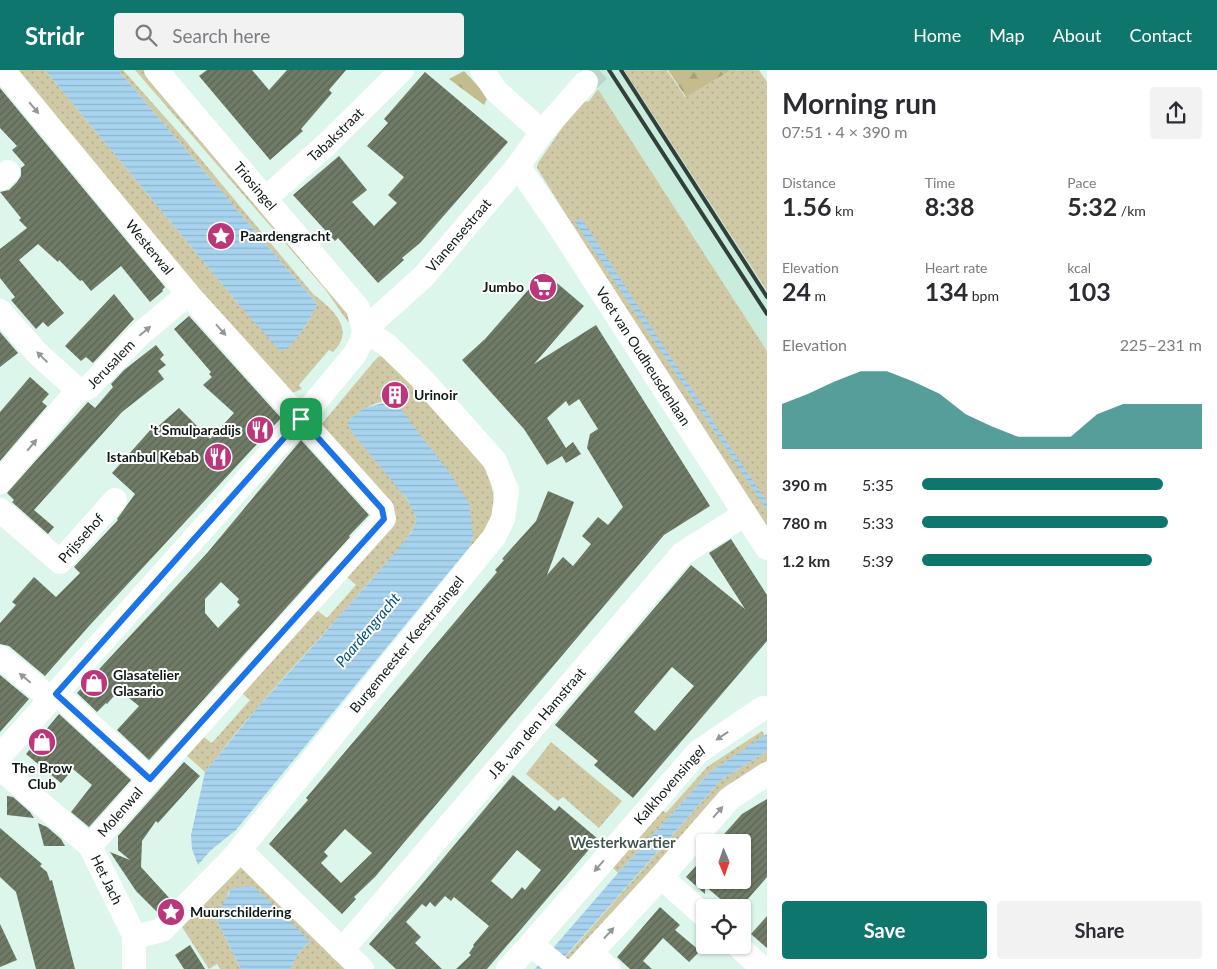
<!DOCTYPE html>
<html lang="en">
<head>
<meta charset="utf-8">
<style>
	body { margin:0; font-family:Lato,sans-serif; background:#f2f2f3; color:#2b2b33; height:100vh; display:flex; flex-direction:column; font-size:19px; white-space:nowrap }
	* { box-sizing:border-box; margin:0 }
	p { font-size:16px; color:#7c7c81 }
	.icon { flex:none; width:28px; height:28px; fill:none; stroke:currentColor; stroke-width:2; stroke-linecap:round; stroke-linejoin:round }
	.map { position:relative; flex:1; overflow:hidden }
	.side { display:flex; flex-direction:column; background:#fff; width:450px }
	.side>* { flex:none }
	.needle { width:32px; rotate:178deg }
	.controls { position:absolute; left:696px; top:764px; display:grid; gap:10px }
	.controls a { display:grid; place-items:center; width:55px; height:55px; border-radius:5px; background:#fff; box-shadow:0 1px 4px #0004; font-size:25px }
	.pin { position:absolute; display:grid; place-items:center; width:42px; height:42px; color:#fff; margin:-21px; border-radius:10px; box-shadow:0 2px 8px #0006 }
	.round { display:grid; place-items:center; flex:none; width:52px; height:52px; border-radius:5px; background:#f2f2f3 }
	.head { display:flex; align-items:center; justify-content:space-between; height:85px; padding:0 15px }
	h1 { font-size:28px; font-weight:700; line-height:38px }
	.stats { display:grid; grid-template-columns:repeat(3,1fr); gap:8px; height:85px; padding:5px 15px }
	.stats div { display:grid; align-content:center }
	.stats b { font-size:25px; font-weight:700 }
	.stats small { font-size:14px; font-weight:400 }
	.stats p { font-size:14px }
	.chart { height:140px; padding:10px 15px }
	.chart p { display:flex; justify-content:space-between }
	.chart svg { width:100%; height:90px; margin-top:5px; fill:#0f766e; opacity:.7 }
	.button { display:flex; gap:10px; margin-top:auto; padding:10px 15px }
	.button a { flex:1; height:58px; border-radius:5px; background:#0f766e; color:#fff; font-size:20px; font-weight:700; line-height:58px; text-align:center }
	.button a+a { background:#f2f2f3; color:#2b2b33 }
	ul { padding:0 15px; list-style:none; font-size:16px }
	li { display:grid; grid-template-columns:80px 60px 1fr; align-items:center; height:38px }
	li i { height:12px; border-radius:6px; background:#0f766e }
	header { display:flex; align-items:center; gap:30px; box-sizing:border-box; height:70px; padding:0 25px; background:#0f766e; color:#fff }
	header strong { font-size:24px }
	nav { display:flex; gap:28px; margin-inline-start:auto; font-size:18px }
	.search { width:350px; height:45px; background:#f2f2f3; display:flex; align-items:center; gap:12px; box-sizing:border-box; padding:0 18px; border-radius:5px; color:#7c7c81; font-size:19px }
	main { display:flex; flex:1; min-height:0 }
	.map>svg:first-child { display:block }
	.built { fill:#c9ecdd }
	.grass { fill:url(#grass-dots) }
	.forest { fill:url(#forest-firs) }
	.water { fill:url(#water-rules) }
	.building { fill:url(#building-hatch); fill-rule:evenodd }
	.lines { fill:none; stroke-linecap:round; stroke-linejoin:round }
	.minor-tunnel { stroke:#bdd5cb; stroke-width:24; stroke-dasharray:24 12; stroke-linecap:butt }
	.minor { stroke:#fff; stroke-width:24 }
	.rail { stroke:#323f3a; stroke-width:4 }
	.oneway { fill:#939896 }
	.route-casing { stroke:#fff; stroke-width:10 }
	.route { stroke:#1a73e8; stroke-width:6 }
	.labels { text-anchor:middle; stroke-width:4; stroke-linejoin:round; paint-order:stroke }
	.street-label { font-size:14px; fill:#101a16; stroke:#fff }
	.poi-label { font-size:14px; font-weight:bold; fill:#101a16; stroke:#fff; text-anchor:start }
	.water-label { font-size:15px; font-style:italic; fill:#015276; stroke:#fff }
	.neighbourhood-label { font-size:15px; font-weight:bold; fill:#41584f; stroke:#fff }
</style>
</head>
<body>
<header>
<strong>Stridr</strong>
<div class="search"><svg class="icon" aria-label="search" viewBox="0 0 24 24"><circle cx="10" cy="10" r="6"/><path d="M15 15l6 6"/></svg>Search here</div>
<nav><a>Home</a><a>Map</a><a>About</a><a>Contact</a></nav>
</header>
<main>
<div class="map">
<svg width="767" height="899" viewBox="0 0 767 899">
	<defs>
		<pattern id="grass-dots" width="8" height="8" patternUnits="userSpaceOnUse" patternTransform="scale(1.25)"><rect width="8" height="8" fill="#d0c9a6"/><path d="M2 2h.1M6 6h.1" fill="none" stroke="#b2ac8e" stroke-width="1.8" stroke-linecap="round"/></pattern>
		<pattern id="forest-firs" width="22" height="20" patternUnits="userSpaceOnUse" patternTransform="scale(1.25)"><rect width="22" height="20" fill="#c4bb8f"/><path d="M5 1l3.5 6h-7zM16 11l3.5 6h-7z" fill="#a7a07b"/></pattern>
		<pattern id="water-rules" width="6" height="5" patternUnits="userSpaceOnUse" patternTransform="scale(1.25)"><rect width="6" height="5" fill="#a7d3ef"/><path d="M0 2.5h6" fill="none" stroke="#8fb5cc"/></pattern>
		<pattern id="building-hatch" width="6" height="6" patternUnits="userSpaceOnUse" patternTransform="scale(1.25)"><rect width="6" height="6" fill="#6f7b67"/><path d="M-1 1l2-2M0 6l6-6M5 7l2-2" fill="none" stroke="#5a6454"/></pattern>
	</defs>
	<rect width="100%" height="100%" fill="#dcf6eb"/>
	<polygon class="built" points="586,0 624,0 767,221 767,281"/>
	<g class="grass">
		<path d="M15,0H45L236,231L283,280C299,271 309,250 317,234L118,0H123L180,64L313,224C333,239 356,260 333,282L329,280L299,315L302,319L292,323L216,242Z"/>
		<polygon points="135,0 149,0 355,249 348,252 325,219"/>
		<polygon points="624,0 667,0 685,27 731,0 759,0 767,12 767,221"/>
		<polygon points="598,19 767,281 767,458 596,193 537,98 538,93 579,33 589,31"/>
		<path d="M380,286L388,288L481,391C493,414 501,439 485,462C480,468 473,473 468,479L473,467L396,333C381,326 357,342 348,352L353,364C365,378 416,433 416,449C415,465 381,499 369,512C333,555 294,595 258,637C239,658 223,680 205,702L184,683L199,664L212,673L250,630L238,620L314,538L327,548L356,515L345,505L394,453L396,449L393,440L320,356L375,290Z"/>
		<polygon points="762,661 765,666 710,702 618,803 610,795 658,737 666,743 707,697"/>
		<polygon points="551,672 622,731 599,758 563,727 558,731 526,704"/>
		<polygon points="767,681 767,691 726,716 569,895 563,890 721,710"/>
		<polygon points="240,796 242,796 348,899 290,899 300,881 310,871 229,821 224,834 215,847 241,899 220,899 217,894 209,899 182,857"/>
	</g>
	<g class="forest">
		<polygon points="668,0 731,0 686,27"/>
		<polygon points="464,1 488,27 484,35 449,9"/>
	</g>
	<g class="water">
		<path d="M45,0H118L317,234C311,247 295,278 280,281L236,231Z"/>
		<polygon points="578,149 582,149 675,294 767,432 767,440 575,152"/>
		<polygon points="391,331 396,333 451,405 469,433 473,467 468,479 236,760 210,781 198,795 192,779 191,765 205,702 257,638 322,566 394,484 411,463 415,454 416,447 407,429 353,364 347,352 364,338"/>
		<polygon points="767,664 767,681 721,710 554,899 535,899 618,803 710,702"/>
		<polygon points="251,816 254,817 310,871 300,881 290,899 241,899 215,847 232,818"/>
	</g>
	<g class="building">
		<polygon points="207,0 252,0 269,20 287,0 346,0 329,20 332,23 301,59 303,61 270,90 199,6"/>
		<polygon points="425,2 508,72 420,173 402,188 404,190 378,213 338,168 335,171 293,125 339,86 367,120 352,132 374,156 397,133 388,125 404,107 367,76 388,53 384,49"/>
		<polygon points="0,18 165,217 162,220 163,221 150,232 121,196 91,221 82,210 80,211 59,190 58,192 38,174 19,190 64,243 48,257 43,252 36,259 11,230 15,227 0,208 0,179 27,158 19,150 21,148 0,122 9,120 17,112 21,106 21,98 25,95 12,80 17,76 0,58"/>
		<path d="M544,202L584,236L534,294L596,255L710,436L664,465L402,775L375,807L354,827L356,829L342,844L269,774L308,730L306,728L497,502L495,500L504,490L502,489L536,451L548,421L574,432L547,505L563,487L573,496L591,474L582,466L598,447L608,455L623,437L587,378L590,364L598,359L579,329L569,336L566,331L547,348L566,378L573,372L581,384L566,393L562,386L547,395L524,359L462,290L485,269ZM345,759L372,783L341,813L321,793L328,786L324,782Z"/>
		<polygon points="114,224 134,249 93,293 86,287 81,291 65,276"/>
		<polygon points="189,246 281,348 89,556 45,606 9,576 0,574 0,553 16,535 12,532 34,507 56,527 80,503 74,497 118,450 117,449 135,424 112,403 153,357 155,359 179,338 210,369 234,343 203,315 212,307 209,304 211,302 174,259"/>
		<polygon points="0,262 18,283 0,297"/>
		<polygon points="156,275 164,285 160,289 166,295 158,301 164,309 122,342 34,440 54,457 48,464 12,432 14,430 7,423 88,332 95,338 113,317 111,314 124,300"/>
		<polygon points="30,307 49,324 42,332 47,336 0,391 0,342"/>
		<path d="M301,370L369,445L349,466L350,467L149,690L117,660L139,636L119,620L107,634L106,633L97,642L77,623L208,482ZM221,512L239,529L237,532L240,535L218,558L205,543V529Z"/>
		<path d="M731,469L767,525V571L633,728L594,695L598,691L555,655L691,495L745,539L709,483ZM672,597L694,616L655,661L634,642Z"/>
		<polygon points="0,605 29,629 0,662"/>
		<polygon points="59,644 131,710 89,757 71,742 92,715 73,699 61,713 26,684"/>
		<polygon points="184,692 200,706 158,753 156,751 142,771 141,797 172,831 159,844 136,821 110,782 130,790 118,780 118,766"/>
		<path d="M513,705L555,741L559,736L598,769L487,899H456L471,885L469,883L474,876L473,875L489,856L454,827L451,831L445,826L435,837L430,832L426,837L422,834L406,852L421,867L415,873L442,899H396L369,874L416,821ZM517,780L541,800L525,820L522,817L512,829L491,811Z"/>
		<polygon points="7,726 13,727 30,742 34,748 7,745"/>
		<polygon points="767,729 767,807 740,838 731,838 705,816 705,824 686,807 705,786 705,810 742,810 742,772 717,772 742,744"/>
		<polygon points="38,753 47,757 61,769 65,776 44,776"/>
		<polygon points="0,758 42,794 40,796 47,802 50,811 52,810 75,899 36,899 16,822 0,807"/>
		<polygon points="660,837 680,855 675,860 700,881 689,892 663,868 643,891 652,899 630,899 617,887"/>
		<polygon points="767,846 767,878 751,864"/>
		<polygon points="0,854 17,890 0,897"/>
		<polygon points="190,875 205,899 184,899 175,885"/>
	</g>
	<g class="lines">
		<polyline class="minor-tunnel" points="586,12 599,0"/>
		<g class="minor">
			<path id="s1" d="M3,0L188,224L382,439L384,449L90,776"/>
			<polyline points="482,0 496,21 542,62"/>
			<path id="s2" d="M518,96L561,159L767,478"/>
			<polyline points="0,109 8,102"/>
			<path id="s3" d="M266,128L328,73L402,0"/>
			<polyline points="0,241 38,284 78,320"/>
			<path id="s4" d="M364,260L423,207L518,96L542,62L586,12"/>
			<path id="s5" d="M0,412L78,320L88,318L138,266L188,224"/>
			<path id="s6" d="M0,440L60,492L115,430"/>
			<polyline points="0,587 51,629"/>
			<polyline points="56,623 150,709"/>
			<polyline points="0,686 301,349 355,284 362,270 364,260 358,238 156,0"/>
			<path id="s7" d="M0,701L8,705L90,776L134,865V899"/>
			<polyline points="240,780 362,899"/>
			<polyline points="661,807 705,846"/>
			<path id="s8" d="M134,865H143L162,860L233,788L494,467L503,449L507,421L495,391L421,308L387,275L364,260"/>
			<path id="s9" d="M531,874L698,682L763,638"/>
			<polyline points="737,875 763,899"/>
			<path id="s10" d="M342,880L682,484L745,444"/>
			<polyline points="591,883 609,899"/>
			<polyline points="508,899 531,874 561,899"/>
			<polyline points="576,899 661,807 729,729 767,704"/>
		</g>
		<g class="rail">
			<polyline points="609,0 767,244"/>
			<polyline points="621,0 767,227"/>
		</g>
	</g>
	<defs><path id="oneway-solid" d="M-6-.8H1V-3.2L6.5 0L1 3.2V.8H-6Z" transform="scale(1.25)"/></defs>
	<g class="oneway">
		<use href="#oneway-solid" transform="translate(34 38) rotate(50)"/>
		<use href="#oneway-solid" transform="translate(221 260) rotate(48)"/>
		<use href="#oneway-solid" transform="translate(145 261) rotate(-40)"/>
		<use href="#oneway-solid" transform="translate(42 287) rotate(-136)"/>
		<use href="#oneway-solid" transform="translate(32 375) rotate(-50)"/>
		<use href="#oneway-solid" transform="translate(25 608) rotate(-140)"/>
		<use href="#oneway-solid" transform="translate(722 666) rotate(146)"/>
		<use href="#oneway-solid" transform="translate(718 742) rotate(-49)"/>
		<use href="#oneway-solid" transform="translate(599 796) rotate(131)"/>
		<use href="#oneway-solid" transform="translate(609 863) rotate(-47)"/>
	</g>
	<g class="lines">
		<defs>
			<polygon id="route" points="301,349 382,439 384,449 150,709 56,624"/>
		</defs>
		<use href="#route" class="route-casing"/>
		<use href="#route" class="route"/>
	</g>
	<defs>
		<symbol id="sight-disc" viewBox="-11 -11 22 22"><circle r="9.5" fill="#bb367a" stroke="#fff"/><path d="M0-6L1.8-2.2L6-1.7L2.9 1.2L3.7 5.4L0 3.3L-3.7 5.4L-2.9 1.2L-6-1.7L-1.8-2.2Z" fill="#fff"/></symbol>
		<symbol id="supermarket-disc" viewBox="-11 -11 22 22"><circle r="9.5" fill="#bb367a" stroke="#fff"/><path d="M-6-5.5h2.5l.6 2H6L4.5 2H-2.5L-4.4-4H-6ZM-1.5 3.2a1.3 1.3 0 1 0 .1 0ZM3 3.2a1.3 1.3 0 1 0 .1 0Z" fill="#fff"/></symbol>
		<symbol id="building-disc" viewBox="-11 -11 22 22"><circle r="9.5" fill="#bb367a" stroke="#fff"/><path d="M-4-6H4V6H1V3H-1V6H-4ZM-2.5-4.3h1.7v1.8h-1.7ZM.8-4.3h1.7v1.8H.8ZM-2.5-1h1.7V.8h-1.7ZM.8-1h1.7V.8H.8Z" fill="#fff"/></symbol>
		<symbol id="restaurant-disc" viewBox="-11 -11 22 22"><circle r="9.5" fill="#bb367a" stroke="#fff"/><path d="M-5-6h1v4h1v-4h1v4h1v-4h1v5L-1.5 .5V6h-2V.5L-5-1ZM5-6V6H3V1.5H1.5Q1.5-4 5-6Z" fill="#fff"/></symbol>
		<symbol id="shop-disc" viewBox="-11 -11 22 22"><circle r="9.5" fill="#bb367a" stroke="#fff"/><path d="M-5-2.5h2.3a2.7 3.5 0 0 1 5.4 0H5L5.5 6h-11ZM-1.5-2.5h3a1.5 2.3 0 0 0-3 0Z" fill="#fff"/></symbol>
	</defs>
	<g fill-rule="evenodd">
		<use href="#sight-disc" x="205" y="150" width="32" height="32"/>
		<use href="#supermarket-disc" x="527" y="201" width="32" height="32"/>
		<use href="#building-disc" x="379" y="309" width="32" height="32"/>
		<use href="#restaurant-disc" x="244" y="344" width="32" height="32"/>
		<use href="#restaurant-disc" x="202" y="371" width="32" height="32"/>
		<use href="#shop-disc" x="78" y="597" width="32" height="32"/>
		<use href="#shop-disc" x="26" y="656" width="32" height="32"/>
		<use href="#sight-disc" x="155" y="826" width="32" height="32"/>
	</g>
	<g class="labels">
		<g class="street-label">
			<text dy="5" stroke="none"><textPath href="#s3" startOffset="94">Tabakstraat</textPath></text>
			<text transform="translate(255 116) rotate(50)" y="5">Triosingel</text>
			<text dy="5" stroke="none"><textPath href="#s4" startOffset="134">Vianensestraat</textPath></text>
			<text dy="5" stroke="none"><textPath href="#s1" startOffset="230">Westerwal</textPath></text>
			<text dy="5" stroke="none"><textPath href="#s2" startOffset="228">Voet van Oudheusdenlaan</textPath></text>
			<text dy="5" stroke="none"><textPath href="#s5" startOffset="164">Jerusalem</textPath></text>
			<text dy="5" stroke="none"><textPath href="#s6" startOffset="111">Prijssehof</textPath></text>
			<text dy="5" stroke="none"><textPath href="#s8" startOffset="405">Burgemeester Keestrasingel</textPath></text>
			<text dy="5" stroke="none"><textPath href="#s10" startOffset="299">J.B. van den Hamstraat</textPath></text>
			<text dy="5" stroke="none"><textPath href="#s9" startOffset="211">Kalkhovensingel</textPath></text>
			<text transform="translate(120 742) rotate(-49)" y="5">Molenwal</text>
			<text dy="5" stroke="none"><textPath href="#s7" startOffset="155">Het Jach</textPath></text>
		</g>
		<g class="poi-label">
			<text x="240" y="171">Paardengracht</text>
			<text x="524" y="222" text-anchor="end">Jumbo</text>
			<text x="414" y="330">Urinoir</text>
			<text x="241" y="365" text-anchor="end">'t Smulparadijs</text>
			<text x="199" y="392" text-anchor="end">Istanbul Kebab</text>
			<text x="113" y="610">Glasatelier<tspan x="113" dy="16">Glasario</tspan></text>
			<text x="42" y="703" text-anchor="middle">The Brow<tspan x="42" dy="16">Club</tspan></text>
			<text x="190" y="847">Muurschildering</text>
		</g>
		<g class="water-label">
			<text transform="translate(368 560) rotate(-50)" y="5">Paardengracht</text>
		</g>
		<g class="neighbourhood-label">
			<text x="623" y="778">Westerkwartier</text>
		</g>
	</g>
</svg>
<div class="controls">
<a><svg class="needle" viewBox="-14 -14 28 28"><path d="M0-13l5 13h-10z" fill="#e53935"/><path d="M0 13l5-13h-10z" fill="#7c7c81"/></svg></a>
<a><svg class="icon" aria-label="locate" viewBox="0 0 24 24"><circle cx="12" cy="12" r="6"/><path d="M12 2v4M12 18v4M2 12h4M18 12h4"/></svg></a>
</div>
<div class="pin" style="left:301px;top:349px;background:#1e9e55"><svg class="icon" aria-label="arrive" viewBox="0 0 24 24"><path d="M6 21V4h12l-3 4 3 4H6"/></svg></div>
</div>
<section class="side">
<div class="head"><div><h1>Morning run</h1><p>07:51 · 4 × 390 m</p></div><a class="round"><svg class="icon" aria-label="share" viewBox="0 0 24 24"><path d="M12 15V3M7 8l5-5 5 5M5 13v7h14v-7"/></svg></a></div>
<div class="stats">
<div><p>Distance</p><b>1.56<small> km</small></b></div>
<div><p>Time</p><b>8:38</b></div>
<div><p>Pace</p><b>5:32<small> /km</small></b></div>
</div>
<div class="stats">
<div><p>Elevation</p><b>24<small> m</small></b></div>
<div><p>Heart rate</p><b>134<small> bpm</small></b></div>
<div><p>kcal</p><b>103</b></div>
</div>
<div class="chart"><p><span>Elevation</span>225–231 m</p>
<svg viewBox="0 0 160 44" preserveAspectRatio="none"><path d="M0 44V22L10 17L20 11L30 6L40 6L50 11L60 17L70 27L80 33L90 38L100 38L110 38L120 27L130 22L140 22L150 22L160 22V44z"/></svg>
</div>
<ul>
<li><b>390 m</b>5:35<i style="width:86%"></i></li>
<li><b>780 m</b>5:33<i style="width:88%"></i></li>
<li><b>1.2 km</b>5:39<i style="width:82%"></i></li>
</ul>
<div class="button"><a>Save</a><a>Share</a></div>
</section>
</main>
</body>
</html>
